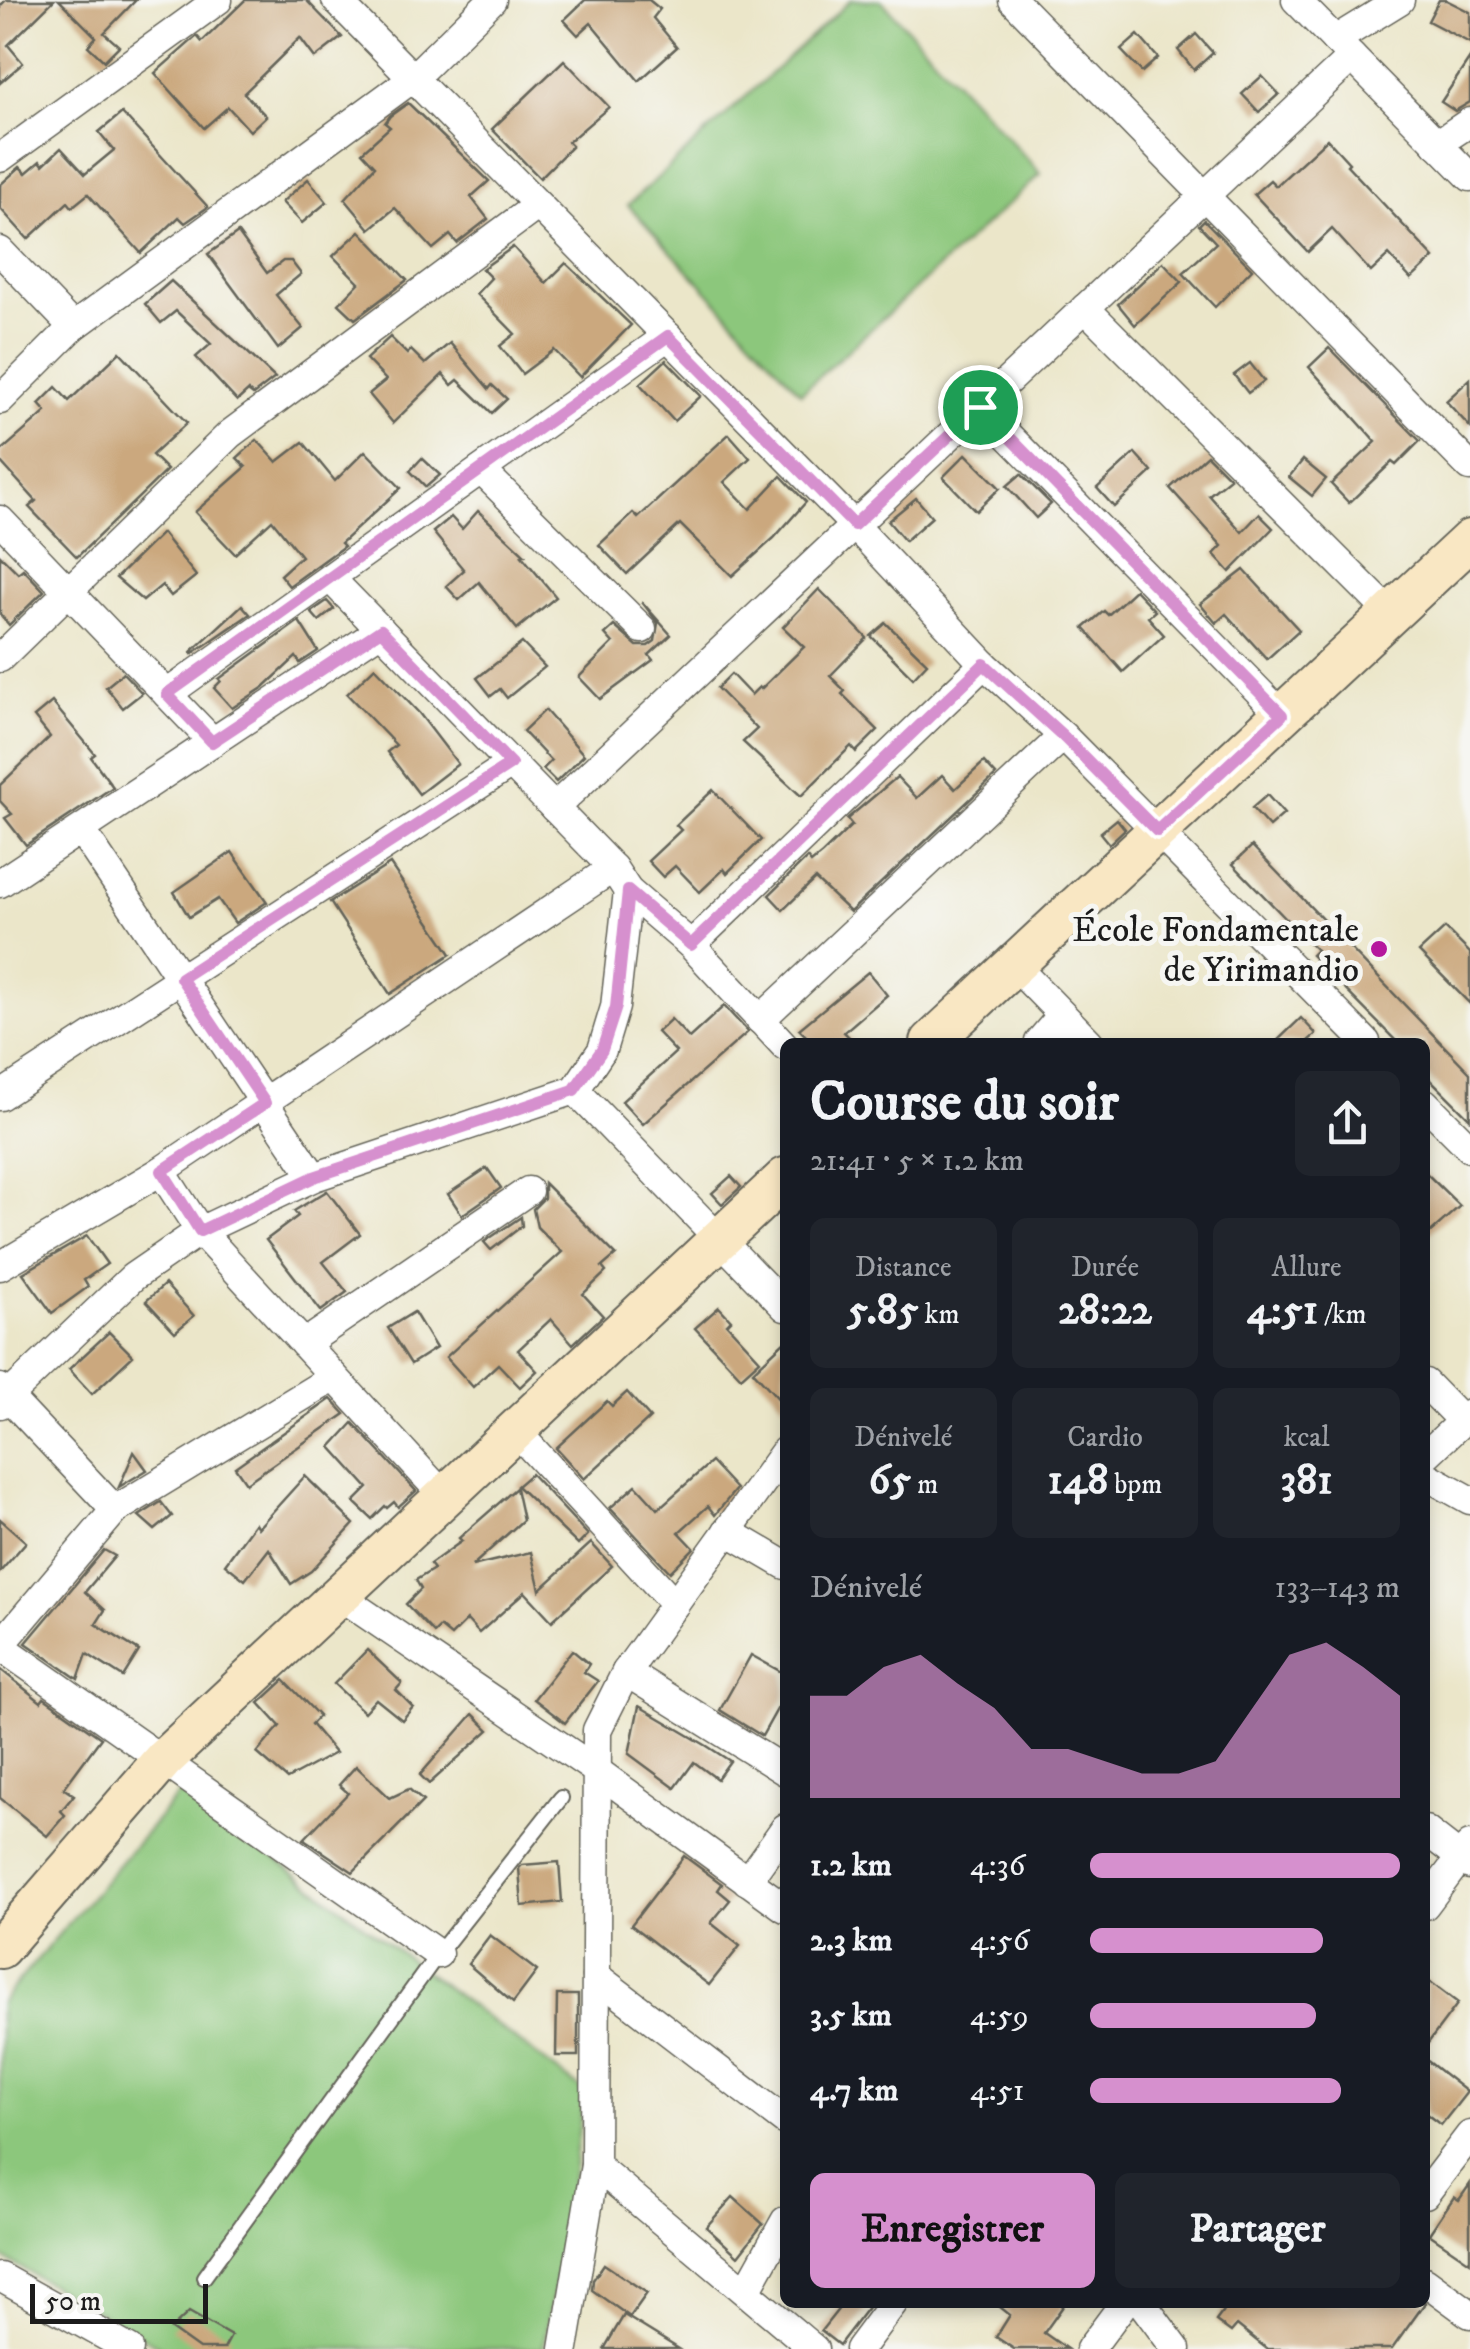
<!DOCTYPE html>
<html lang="fr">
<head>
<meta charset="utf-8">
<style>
	body { margin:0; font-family:"IM FELL DW Pica",serif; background:#20242c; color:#f1f3f6; height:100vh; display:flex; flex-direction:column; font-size:38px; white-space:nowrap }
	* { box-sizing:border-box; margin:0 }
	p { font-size:32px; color:#9ea1a6 }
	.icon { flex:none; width:55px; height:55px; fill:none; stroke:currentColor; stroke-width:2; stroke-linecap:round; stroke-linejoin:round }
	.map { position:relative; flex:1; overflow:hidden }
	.sheet { position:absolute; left:780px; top:1038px; width:650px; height:1270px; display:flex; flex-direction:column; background:#171b24; border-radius:15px; box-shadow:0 5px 15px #0003 }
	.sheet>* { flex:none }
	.scale { position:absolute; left:30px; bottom:25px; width:178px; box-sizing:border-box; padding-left:10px; border:5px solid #1c1c1c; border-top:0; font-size:28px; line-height:35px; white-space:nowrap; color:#1c1c1c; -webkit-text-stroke:8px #f6f6f2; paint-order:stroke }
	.pin { position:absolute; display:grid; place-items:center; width:85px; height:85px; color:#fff; margin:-42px; border:5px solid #fff; border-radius:50%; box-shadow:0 2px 10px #0007 }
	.round { display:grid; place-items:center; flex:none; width:105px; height:105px; border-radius:15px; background:#20242c }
	.summary { display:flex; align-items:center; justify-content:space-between; height:170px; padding:0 30px }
	h1 { font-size:55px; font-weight:700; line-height:75px }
	.figures { display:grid; grid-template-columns:repeat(3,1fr); gap:15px; height:170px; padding:10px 30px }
	.figures div { display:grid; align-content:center; border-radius:15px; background:#20242c; text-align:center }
	.figures b { font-size:42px; font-weight:700 }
	.figures small { font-size:28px; font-weight:400 }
	.figures p { font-size:28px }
	.chart { height:280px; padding:20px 30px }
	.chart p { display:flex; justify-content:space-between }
	.chart svg { width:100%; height:180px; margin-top:10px; fill:#d690ce; opacity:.7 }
	.action { display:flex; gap:20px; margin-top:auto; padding:20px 30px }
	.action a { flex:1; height:115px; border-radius:15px; background:#d690ce; color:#111; font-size:40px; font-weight:700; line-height:115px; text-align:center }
	.action a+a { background:#20242c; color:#f1f3f6 }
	ul { padding:0 30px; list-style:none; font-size:32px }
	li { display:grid; grid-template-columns:160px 120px 1fr; align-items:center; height:75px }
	li i { height:25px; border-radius:12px; background:#d690ce }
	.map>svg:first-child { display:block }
	.green { fill:#8cc77c; stroke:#54724c; stroke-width:2.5 }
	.building { fill:#cba87e }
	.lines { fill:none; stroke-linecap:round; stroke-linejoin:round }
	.lane-casing { stroke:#646359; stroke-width:18 }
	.street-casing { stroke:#646359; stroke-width:31 }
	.secondary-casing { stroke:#646359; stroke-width:44 }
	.lane { stroke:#fff; stroke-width:14 }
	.street { stroke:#fff; stroke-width:28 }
	.secondary { stroke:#f9e7c3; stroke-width:40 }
	.route-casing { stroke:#fff; stroke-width:20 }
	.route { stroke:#d690ce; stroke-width:12 }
	.poi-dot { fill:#b5179e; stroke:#f6f6f2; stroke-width:4 }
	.labels { text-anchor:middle; stroke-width:10; stroke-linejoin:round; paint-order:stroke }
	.poi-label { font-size:35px; fill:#1c1c1c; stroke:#f6f6f2; text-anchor:end }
</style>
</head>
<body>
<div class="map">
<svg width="1470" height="2349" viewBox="0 0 1470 2349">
	<rect width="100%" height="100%" fill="#f6f6f2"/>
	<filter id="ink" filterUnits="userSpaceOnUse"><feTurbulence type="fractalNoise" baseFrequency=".01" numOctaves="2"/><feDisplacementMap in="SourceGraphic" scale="20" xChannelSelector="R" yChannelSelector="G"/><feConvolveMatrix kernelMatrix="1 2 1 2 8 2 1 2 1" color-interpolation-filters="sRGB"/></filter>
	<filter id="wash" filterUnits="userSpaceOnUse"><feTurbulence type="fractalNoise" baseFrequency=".0048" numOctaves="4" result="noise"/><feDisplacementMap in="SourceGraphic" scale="40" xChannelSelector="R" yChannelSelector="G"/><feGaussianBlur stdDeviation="2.25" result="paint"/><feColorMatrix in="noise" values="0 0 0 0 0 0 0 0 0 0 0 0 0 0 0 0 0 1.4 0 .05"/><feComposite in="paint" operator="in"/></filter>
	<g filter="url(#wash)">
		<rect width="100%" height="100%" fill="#ebe6c9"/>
		<g class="green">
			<polygon points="851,0 881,0 1041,174 801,393 628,205"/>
			<polygon points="183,1789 584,2091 568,2214 543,2349 164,2349 0,2256 0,2003"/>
		</g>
		<g id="blocks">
			<g class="building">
				<polygon points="6,0 54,0 8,45 23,63 0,83 0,6"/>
				<polygon points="59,0 136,0 104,33 119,46 104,61 88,46 96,37"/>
				<polygon points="245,0 306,0 342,37 315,58 300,38 244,93 266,116 250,131 228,107 204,128 155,73 197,36 202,42"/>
				<polygon points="585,0 649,0 660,9 653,18 677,47 639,81 591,23 578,35 564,20"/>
				<polygon points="1439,0 1446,0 1470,12 1470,43 1428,21"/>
				<polygon points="1196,34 1213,53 1194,70 1178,50"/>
				<polygon points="1138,35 1158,58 1142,72 1121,50"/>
				<polygon points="1470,58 1470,102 1455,111 1441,102"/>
				<polygon points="564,60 609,107 568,142 572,146 540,178 492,129"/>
				<polygon points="1262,76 1279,94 1259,112 1242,94"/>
				<polygon points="408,103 489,181 471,197 488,219 457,243 450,235 433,249 395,208 370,229 345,199 375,166 362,152 390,127 385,123 390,116"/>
				<polygon points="122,113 208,207 185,223 179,217 141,253 88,194 72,207 68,202 28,239 0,208 0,185 20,167 26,173 40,161 43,165 61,148 85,174 114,150 99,132"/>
				<polygon points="1327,139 1349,163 1347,165 1434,258 1411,279 1389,255 1371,272 1332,229 1308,252 1254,194 1270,180 1276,186"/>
				<polygon points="308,179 327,202 302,223 282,202"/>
				<polygon points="1204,220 1252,269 1215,307 1183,273 1216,243 1199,225"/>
				<polygon points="360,231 407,280 355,319 339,304 359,283 333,256"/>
				<polygon points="238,233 267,273 283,261 291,261 301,274 276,295 303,328 278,349 208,254"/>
				<polygon points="513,247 546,283 566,263 631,325 580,377 554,350 522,374 500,346 515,334 476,294 491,278 482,269"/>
				<polygon points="1163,262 1182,282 1135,325 1118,304"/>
				<polygon points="171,281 275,378 253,395 248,391 237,401 196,357 211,344 176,311 161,323 145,304"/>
				<polygon points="390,337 407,354 411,350 425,364 450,343 489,389 492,385 507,399 492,413 458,380 452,385 443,374 393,423 369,394 386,380 366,359"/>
				<polygon points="1329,348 1420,441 1396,465 1392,462 1349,503 1331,484 1376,442 1309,367"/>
				<polygon points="120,352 187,423 152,455 167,470 77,557 29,507 36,501 0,461 0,452 46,412 39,404 56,387 69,401"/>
				<polygon points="666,360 701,396 674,421 640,384"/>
				<polygon points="1250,363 1264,381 1248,393 1234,375"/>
				<polygon points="1470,379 1470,427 1446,401"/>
				<polygon points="729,434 750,458 724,482 750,509 781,476 806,502 774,538 732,576 680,524 627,574 599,545 633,513 638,518"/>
				<polygon points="257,440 277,462 303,442 335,481 365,451 401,488 341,543 344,546 289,586 280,575 301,556 272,520 235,554 195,512 246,467 237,458"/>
				<polygon points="1135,453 1152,472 1114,507 1097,488"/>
				<polygon points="966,454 1000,488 976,511 943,477"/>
				<polygon points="1207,455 1230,478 1209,495 1242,532 1259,514 1273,528 1230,572 1214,554 1222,546 1170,488"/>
				<polygon points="422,458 440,475 426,487 410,471"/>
				<polygon points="1303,460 1326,479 1312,496 1289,477"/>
				<polygon points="1021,474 1051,504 1036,518 1007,486"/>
				<polygon points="916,498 932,517 905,541 888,521"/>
				<polygon points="478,511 525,555 522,556 556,597 517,629 479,582 459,600 446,586 464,570 433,532 451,517 462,529"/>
				<polygon points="162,533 196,576 171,596 162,585 143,601 116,578"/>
				<polygon points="0,555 18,573 23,569 44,591 9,625 0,614"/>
				<polygon points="1244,570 1299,630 1267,659 1226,614 1216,623 1200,604"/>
				<polygon points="819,589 867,638 830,676 845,691 842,694 878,730 856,752 851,746 801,796 743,742 757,729 717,688 731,674 751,695 759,687 761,689 804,647 783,627"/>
				<polygon points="1135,590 1155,611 1148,617 1164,635 1123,672 1084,628 1104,611 1108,615"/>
				<polygon points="327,601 334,609 319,621 311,612"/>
				<polygon points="642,602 671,635 649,655 653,660 600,699 579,677 613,643 605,634 614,626 637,646 648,646 655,641 658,623"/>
				<polygon points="242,605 250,614 192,654 191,652"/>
				<polygon points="299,621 318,651 300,663 296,657 264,687 232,708 214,688 221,681 219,679"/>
				<polygon points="886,623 927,663 913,678 871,636"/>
				<polygon points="522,643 545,667 507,698 500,689 491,696 477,678"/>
				<polygon points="375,667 419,713 458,764 419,794 387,752 396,745 347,694"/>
				<polygon points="123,673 142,693 123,708 106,687"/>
				<polygon points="52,702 95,754 91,757 113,787 26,845 5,818 12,814 0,801 0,785 50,737 34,717"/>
				<polygon points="545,710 584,755 556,782 543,769 551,761 523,731"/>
				<polygon points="984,762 996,775 850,912 815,879 783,910 769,895 807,858 811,863 822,854 852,825 847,819 897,777 917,798 942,775 955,789"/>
				<polygon points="713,790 761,840 727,873 724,869 700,892 675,866 663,877 648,861 681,830 676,825"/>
				<polygon points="1267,795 1284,814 1269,827 1252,808"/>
				<polygon points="1117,819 1125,829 1109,844 1100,833"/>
				<polygon points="1252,846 1470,1073 1470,1119 1425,1074 1425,1042 1397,1042 1311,955 1316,950 1233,864"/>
				<polygon points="232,852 267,902 235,923 218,899 189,917 174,892"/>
				<polygon points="390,864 451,954 390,994 330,902"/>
				<polygon points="1445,928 1470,953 1470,1004 1419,952"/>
				<polygon points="868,972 887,995 844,1032 854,1042 812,1042 799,1029"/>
				<polygon points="724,1006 748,1032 643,1124 622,1101 676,1052 657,1032 671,1019 689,1038"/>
				<polygon points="1301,1018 1316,1034 1307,1042 1276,1042"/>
				<polygon points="487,1168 501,1188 462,1215 448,1194"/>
				<polygon points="1425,1172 1460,1206 1425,1237"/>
				<polygon points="731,1176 741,1187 722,1204 712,1193"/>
				<polygon points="544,1183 616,1255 602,1267 606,1272 583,1294 603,1316 573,1344 551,1319 518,1350 537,1371 520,1387 498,1364 473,1387 446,1357 562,1252 537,1227 533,1209 544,1198"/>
				<polygon points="327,1191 360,1234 323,1262 347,1292 321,1311 266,1240 298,1216 294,1211"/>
				<polygon points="521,1217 522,1226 491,1250 484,1242"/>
				<polygon points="87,1236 107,1264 84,1280 88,1287 52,1313 23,1273"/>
				<polygon points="165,1284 194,1316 175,1332 146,1301"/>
				<polygon points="719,1307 731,1320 727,1324 760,1360 741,1377 695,1328"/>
				<polygon points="414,1312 436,1348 411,1364 388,1328"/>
				<polygon points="109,1332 133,1356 92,1394 69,1369"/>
				<polygon points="785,1341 785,1406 753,1371"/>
				<polygon points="627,1392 650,1418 584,1479 556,1448 607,1401 612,1406"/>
				<polygon points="331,1399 345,1414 246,1483 235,1467"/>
				<polygon points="353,1423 416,1491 398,1507 394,1502 387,1508 385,1506 372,1519 354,1502 368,1488 331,1447"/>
				<polygon points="134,1452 147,1470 119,1487 129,1464"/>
				<polygon points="711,1462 736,1489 715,1515 708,1506 679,1532 694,1548 670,1572 610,1508 636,1485 658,1509"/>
				<polygon points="531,1474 588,1535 578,1545 517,1486"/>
				<polygon points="305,1476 354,1524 311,1571 291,1584 269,1549 245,1580 225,1564 255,1523 258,1528"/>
				<polygon points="516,1488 523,1520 472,1566 531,1552 540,1590 591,1543 612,1566 552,1621 525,1592 479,1633 467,1620 451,1636 440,1627 434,1633 406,1604 421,1589 416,1580 434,1569 430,1564 462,1541 459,1538"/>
				<polygon points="161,1502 172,1516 155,1530 139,1516"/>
				<polygon points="0,1519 26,1542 0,1572"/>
				<polygon points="104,1550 115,1556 85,1592 105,1610 96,1624 139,1651 123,1677 87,1654 78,1679 26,1643"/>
				<polygon points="367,1650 402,1683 396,1690 413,1707 402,1720 376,1699 364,1712 334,1684"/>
				<polygon points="572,1650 589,1664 584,1672 598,1681 565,1723 534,1699"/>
				<polygon points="751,1655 785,1674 785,1695 762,1736 720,1710"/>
				<polygon points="0,1669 41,1702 44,1698 101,1738 64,1788 74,1795 61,1811 65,1815 47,1836 0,1798"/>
				<polygon points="284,1680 319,1716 311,1724 335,1753 287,1779 257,1753 280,1726 259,1703"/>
				<polygon points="639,1706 707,1746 730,1761 717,1779 694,1762 675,1788 629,1754"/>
				<polygon points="473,1714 489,1730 429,1784 420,1775"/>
				<polygon points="356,1766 390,1798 409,1789 423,1801 353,1872 304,1839 348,1793 339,1785"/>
				<polygon points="684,1856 722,1884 718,1890 730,1900 711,1923 740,1946 709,1985 631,1925"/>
				<polygon points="559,1862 562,1902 522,1906 519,1868 522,1865"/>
				<polygon points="490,1935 537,1971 513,2003 468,1964"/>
				<polygon points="1425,1978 1458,2003 1425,2047"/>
				<polygon points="557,1995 578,1995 578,2056 556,2056"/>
				<polygon points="1425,2059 1467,2092 1441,2125 1425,2113"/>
				<polygon points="1470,2184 1470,2262 1429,2234 1454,2197 1459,2200"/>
				<polygon points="733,2197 763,2224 738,2256 706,2227"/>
				<polygon points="604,2264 647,2293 630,2317 592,2290 593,2280"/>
				<polygon points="844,2302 872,2302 839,2345 821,2331"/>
				<polygon points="994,2302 1066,2302 1044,2333 1067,2349 1014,2349 996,2337 1010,2315"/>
				<polygon points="1236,2302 1425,2302 1425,2303 1392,2349 1267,2349 1237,2325 1231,2332 1216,2321 1227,2306 1231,2308"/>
				<polygon points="189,2312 231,2336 224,2349 199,2349 171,2329"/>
				<polygon points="624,2315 679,2349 604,2349"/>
			</g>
		</g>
	</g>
	<g filter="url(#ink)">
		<use href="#blocks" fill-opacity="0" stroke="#646359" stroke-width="2.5"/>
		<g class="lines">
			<defs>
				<polyline id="lane" points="204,2277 438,1954 561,1798"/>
				<g id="street">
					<polyline points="336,0 854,525 984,664 1063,736 1366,1042"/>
					<polyline points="1013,0 1470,467"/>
					<polyline points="1296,0 1470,177"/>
					<polyline points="1335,40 1400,0"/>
					<polyline points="1437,144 1470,122"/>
					<polyline points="0,158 218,0"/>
					<polyline points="0,251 73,327"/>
					<polyline points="1085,308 1391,614"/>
					<polyline points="0,400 73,327 413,78 492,0"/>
					<polyline points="980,407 1282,715"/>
					<polyline points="481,470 642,629"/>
					<polyline points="0,520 213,742"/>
					<polyline points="330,578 613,868 628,891 691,945 785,1046"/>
					<polyline points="0,658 230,434 538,205"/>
					<polyline points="167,694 668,336"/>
					<polyline points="554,808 1352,57"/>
					<polyline points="81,830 314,1177"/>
					<polyline points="0,883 381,630"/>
					<polyline points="691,945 984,664"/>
					<polyline points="1014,965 1089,1042"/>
					<polyline points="760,1020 1063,736"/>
					<polyline points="1039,1042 1062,1015"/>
					<polyline points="575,1090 785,1307"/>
					<polyline points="0,1096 511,764"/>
					<polyline points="1425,1103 1470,1148"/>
					<polyline points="161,1171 200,1231 444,1496"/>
					<polyline points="0,1266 161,1171 613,868"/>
					<polyline points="304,1344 528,1191"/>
					<polyline points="1425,1383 1462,1421"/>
					<polyline points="0,1388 115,1510"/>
					<polyline points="0,1404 133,1277 200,1231 314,1177 575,1090 602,1050 615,1007 628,891"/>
					<polyline points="515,1430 675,1604"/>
					<polyline points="1425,1456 1470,1414"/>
					<polyline points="1425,1475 1470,1500"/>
					<polyline points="727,1531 785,1565"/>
					<polyline points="338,1595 597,1771 785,1908"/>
					<polyline points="0,1646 438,1954"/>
					<polyline points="0,1646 115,1510 334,1377"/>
					<polyline points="626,1672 785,1771"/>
					<polyline points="1425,1830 1470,1865"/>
					<polyline points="747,1881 785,1828"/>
					<polyline points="1425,1905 1470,1845"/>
					<polyline points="596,1976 785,2121"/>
					<polyline points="595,2165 814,2349"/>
					<polyline points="1425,2194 1470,2135"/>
					<polyline points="0,2277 129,2349"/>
					<polyline points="1425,2281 1470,2314"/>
					<polyline points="746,2291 785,2221"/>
					<polyline points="1141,2302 1176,2349"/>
					<polyline points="564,2349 595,2165 597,1730 626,1672 785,1451"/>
					<polyline points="859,2349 894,2302"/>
					<polyline points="1090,2349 1125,2302"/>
				</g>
				<g id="secondary">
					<polyline points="931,1042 1470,540"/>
					<polyline points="0,1948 163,1760 785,1178"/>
				</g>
			</defs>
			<use href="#lane" class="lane-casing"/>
			<use href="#street" class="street-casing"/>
			<use href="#secondary" class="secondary-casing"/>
			<use href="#lane" class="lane"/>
			<use href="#street" class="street"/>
			<use href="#secondary" class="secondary"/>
		</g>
	</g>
	<g class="lines" filter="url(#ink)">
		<defs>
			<polygon id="route" points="668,336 854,525 980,407 1282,715 1157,831 1063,736 984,664 691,945 628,891 616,1007 602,1050 574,1090 314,1177 200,1231 162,1171 265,1103 181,978 511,764 381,630 212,742 167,694"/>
		</defs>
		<use href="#route" class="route-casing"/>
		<use href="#route" class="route"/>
	</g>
	<circle class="poi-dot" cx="1379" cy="949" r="10"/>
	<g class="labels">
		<g class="poi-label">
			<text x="1359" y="941">École Fondamentale<tspan x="1359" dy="40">de Yirimandio</tspan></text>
		</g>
	</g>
</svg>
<div class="scale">50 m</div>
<div class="pin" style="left:980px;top:407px;background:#1e9e55"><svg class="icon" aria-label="arrive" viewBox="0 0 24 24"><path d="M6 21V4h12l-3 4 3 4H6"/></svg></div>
<section class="sheet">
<div class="summary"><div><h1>Course du soir</h1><p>21:41 · 5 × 1.2 km</p></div><a class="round"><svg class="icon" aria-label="share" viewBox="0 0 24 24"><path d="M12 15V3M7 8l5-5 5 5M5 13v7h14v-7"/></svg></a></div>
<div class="figures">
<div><p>Distance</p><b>5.85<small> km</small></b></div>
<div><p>Durée</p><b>28:22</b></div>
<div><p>Allure</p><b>4:51<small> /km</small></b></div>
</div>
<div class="figures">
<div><p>Dénivelé</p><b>65<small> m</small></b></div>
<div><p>Cardio</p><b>148<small> bpm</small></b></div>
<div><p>kcal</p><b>381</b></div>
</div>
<div class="chart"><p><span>Dénivelé</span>133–143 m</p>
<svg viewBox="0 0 160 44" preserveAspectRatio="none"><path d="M0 44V19L10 19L20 12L30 9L40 16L50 22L60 32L70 32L80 35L90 38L100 38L110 35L120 22L130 9L140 6L150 12L160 19V44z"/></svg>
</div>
<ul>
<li><b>1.2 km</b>4:36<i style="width:100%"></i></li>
<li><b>2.3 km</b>4:56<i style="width:75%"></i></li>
<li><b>3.5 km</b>4:59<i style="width:73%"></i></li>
<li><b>4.7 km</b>4:51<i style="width:81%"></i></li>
</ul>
<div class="action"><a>Enregistrer</a><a>Partager</a></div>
</section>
</div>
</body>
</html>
